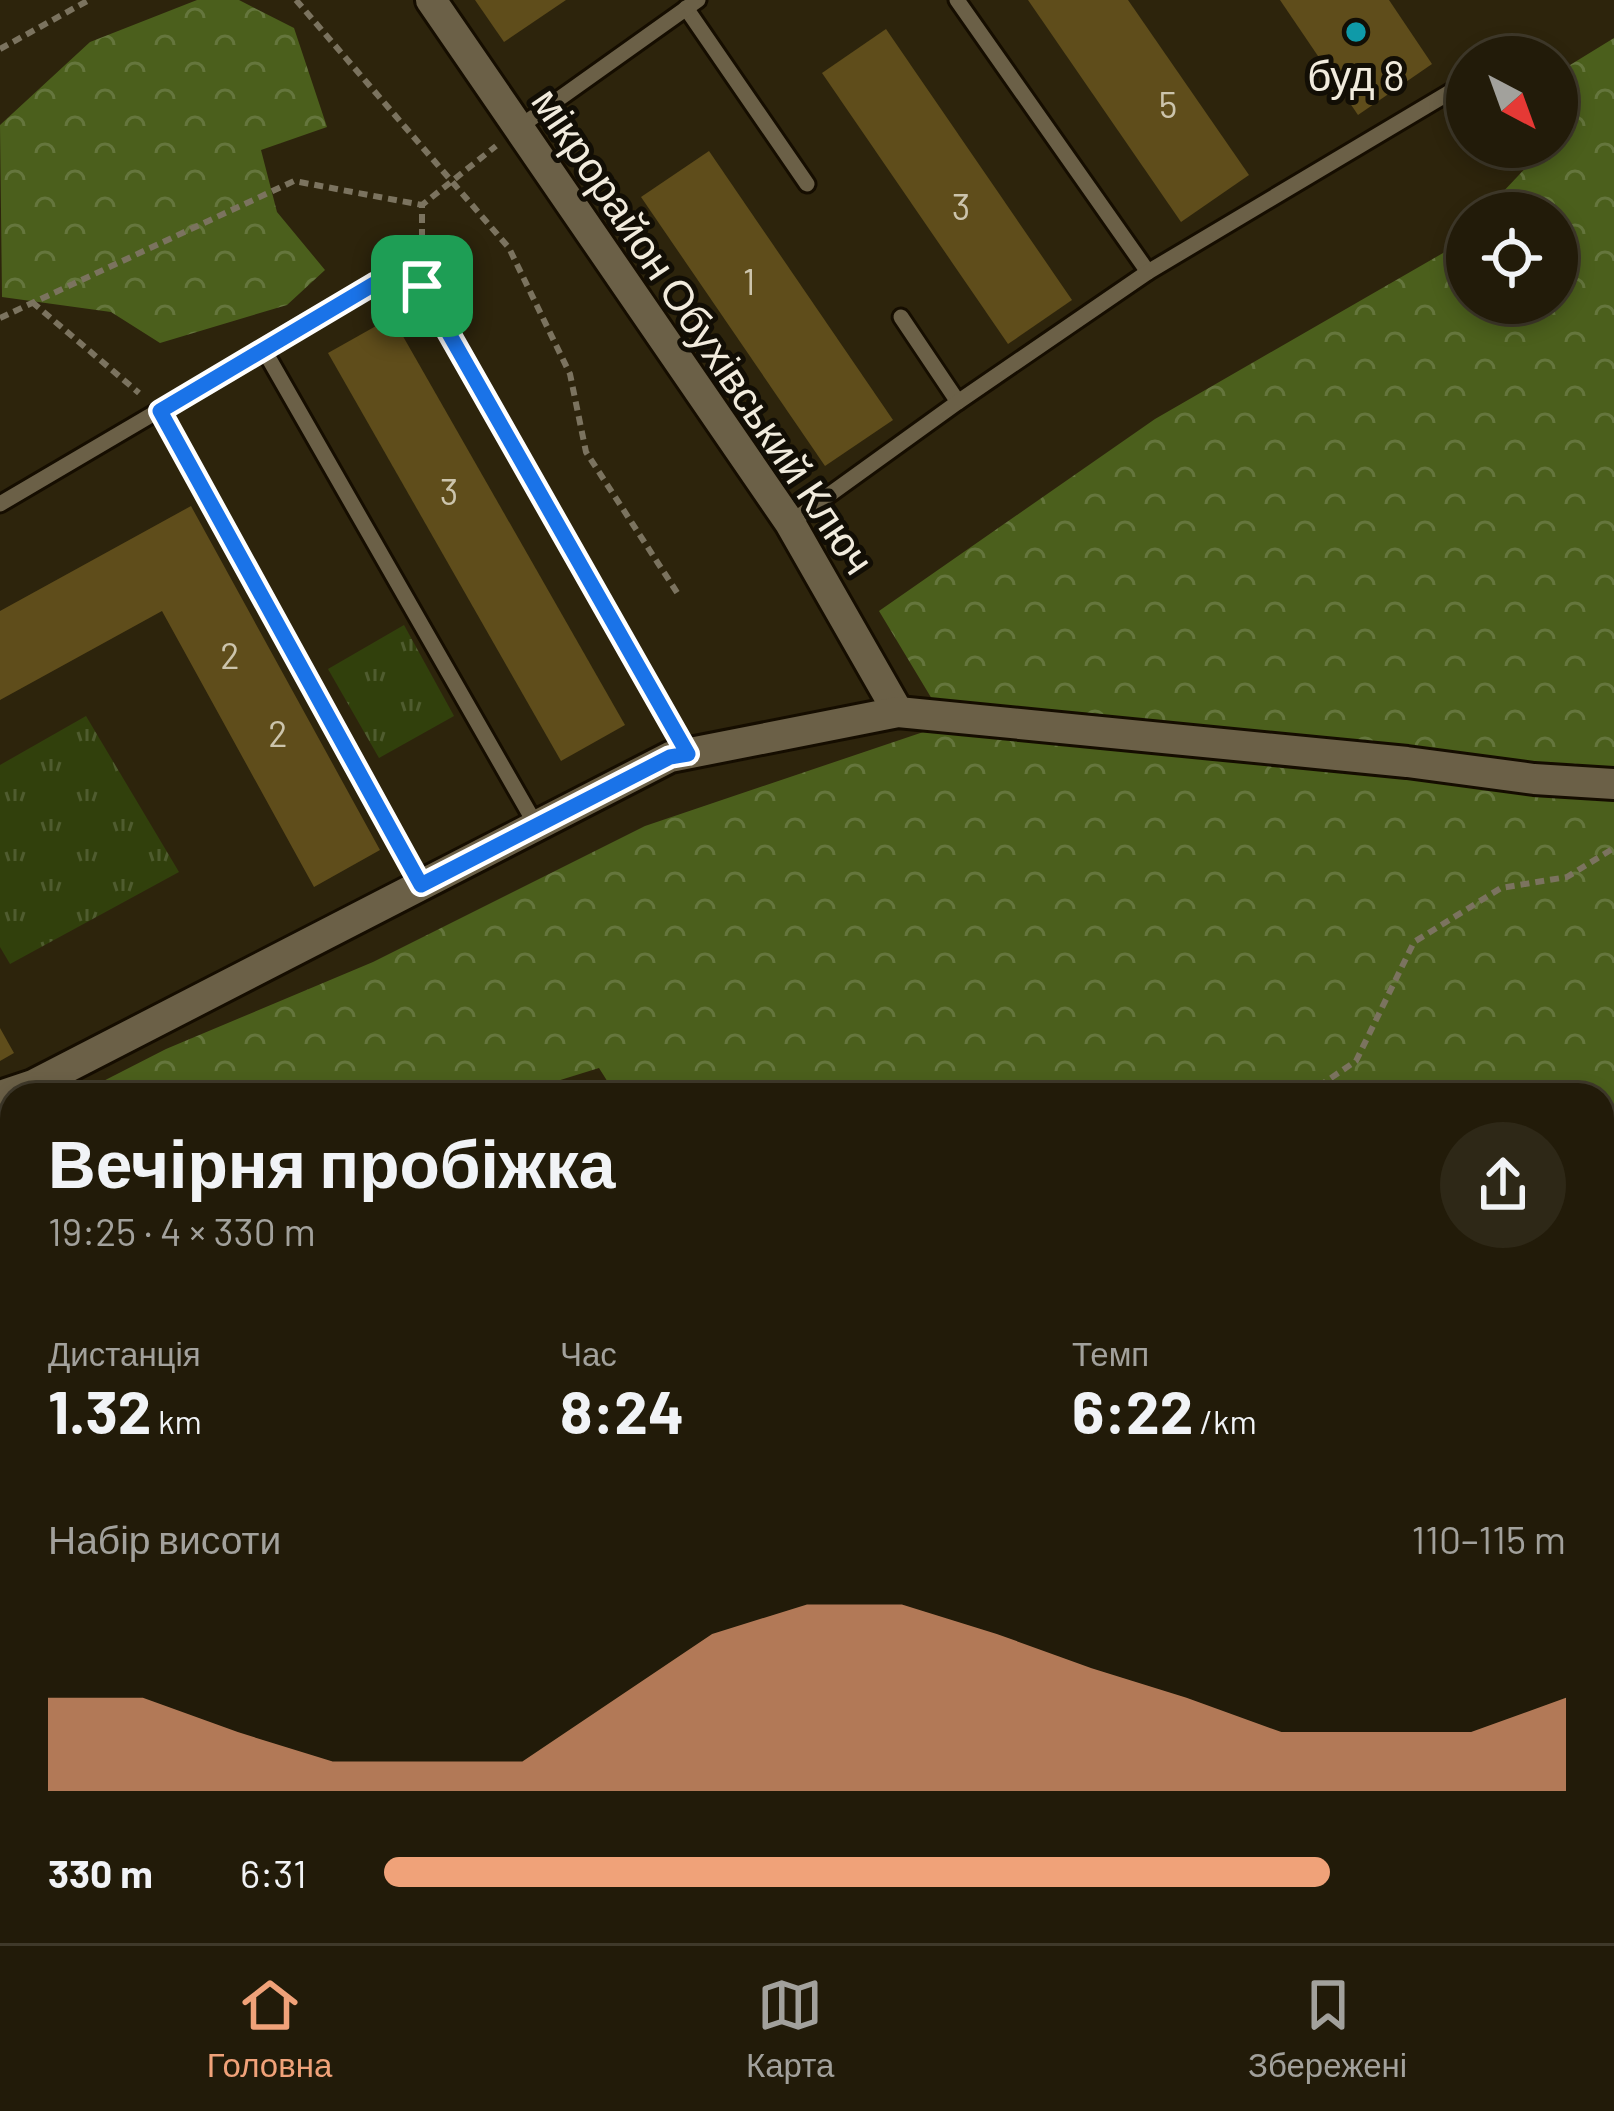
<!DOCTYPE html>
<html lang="uk">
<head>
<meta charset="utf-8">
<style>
	body { margin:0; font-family:Barlow,sans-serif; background:#2e2817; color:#f1f3f6; height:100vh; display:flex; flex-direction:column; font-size:45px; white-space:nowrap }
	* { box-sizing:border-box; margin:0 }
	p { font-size:39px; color:#a2a19c }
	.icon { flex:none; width:66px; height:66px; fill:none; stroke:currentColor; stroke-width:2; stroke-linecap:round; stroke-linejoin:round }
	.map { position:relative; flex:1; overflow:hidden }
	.panel { position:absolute; left:0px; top:1083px; width:1614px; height:861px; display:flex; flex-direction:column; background:#221b09; border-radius:36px 36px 0 0; box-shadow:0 6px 18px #0003,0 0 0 3px #3f392a }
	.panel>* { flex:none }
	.needle { width:78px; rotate:139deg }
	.tools { position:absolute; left:1446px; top:36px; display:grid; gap:24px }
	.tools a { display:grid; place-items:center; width:132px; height:132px; border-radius:50%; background:#221b09; box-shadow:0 6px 18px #0003,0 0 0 3px #3f392a; font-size:60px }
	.pin { position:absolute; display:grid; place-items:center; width:102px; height:102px; color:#fff; margin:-51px; border-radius:24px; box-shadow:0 6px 18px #0006 }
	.round { display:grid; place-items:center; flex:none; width:126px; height:126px; border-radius:63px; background:#2e2817 }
	.summary { display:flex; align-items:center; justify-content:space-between; height:204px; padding:0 48px }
	h1 { font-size:66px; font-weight:700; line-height:90px }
	.stats { display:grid; grid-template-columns:repeat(3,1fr); gap:18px; height:204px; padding:12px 48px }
	.stats div { display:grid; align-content:center }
	.stats b { font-size:60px; font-weight:700 }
	.stats small { font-size:33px; font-weight:400 }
	.stats p { font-size:33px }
	.chart { height:336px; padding:24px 48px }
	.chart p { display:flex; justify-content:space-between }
	.chart svg { width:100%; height:216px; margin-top:12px; fill:#f0a279; opacity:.7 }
	ul { padding:0 48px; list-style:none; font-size:39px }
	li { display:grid; grid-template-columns:192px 144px 1fr; align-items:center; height:90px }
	li i { height:30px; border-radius:15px; background:#f0a279 }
	.tab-bar { display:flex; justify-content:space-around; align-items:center; height:168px; border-top:3px solid #3f392a; background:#221b09; font-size:33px; color:#a2a19c }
	.tab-bar a { display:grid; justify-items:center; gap:6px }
	.tab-bar .selected { color:#f0a279 }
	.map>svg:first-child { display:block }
	.grass { fill:url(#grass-tufts) }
	.forest { fill:url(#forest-crowns) }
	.building { fill:#5f4d1b }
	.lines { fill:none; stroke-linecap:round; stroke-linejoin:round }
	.service-casing { stroke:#150d00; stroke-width:21 }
	.minor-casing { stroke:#150d00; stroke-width:36 }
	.secondary-casing { stroke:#150d00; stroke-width:39 }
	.path { stroke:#7b735f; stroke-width:6; stroke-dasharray:9 6; stroke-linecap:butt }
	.service { stroke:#6b6047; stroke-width:15 }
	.minor { stroke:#6b6047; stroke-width:30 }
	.secondary { stroke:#6b6047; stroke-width:33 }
	.route-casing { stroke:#fff; stroke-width:24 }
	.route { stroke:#1a73e8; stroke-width:15 }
	.culture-dot { fill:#0f9aa8; stroke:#120e05; stroke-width:4.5 }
	.labels { text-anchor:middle; stroke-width:10; stroke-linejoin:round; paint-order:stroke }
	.number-label { font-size:36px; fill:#ccc4ac }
	.poi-label { font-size:42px; fill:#f1ebdd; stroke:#120e05 }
	.street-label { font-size:42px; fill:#f1ebdd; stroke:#120e05 }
</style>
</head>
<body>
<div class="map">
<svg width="1614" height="1943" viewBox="0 0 1614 1943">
	<defs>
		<pattern id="grass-tufts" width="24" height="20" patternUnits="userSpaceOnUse" patternTransform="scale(3)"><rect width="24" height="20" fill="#31400c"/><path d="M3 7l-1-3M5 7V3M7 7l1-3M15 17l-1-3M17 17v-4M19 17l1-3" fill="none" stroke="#4f5c2f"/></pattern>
		<pattern id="forest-crowns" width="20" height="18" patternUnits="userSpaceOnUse" patternTransform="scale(3)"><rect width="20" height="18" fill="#4b5f1c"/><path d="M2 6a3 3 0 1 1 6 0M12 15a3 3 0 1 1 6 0" fill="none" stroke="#65763d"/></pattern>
	</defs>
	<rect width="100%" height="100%" fill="#2d240c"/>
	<g class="grass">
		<polygon points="404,625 454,716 379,758 328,669"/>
		<polygon points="86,716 179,872 10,964 0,947 0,765"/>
	</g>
	<g class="forest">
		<polygon points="197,0 239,0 294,28 327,127 261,150 277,212 325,270 287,305 160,343 111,312 2,297 0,125 90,42"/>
		<polygon points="1614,38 1614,1105 1602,1108 1602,1095 616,1095 599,1068 512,1095 76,1095 166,1049 373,962 645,826 947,724 879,611 1155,419 1450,249 1467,231 1467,303 1557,303 1557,213 1483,213 1533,160 1532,147 1557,147 1557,73"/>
		<polygon points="12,1127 12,1605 0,1610 0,1133"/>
		<polygon points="1614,1250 1614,1943 0,1943 0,1842 12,1834 12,1932 1602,1932 1602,1253"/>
	</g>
	<g class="building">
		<polygon points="475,0 566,0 504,42"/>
		<polygon points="1028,0 1128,0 1249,175 1181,222"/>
		<polygon points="1280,0 1389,0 1432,64 1358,115"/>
		<polygon points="886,29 1072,300 1008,344 822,73"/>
		<polygon points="709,151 893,420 825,466 641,197"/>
		<polygon points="392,317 625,725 561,761 328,353"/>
		<polygon points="191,506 380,850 314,887 162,611 0,700 0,611"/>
		<polygon points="0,1028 14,1053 0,1061"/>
	</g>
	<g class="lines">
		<defs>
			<g id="service">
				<polyline points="957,0 1148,272"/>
				<polyline points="686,8 807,184"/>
				<polyline points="518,128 698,0"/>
				<polyline points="901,317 958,402"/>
				<polyline points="264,350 536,825"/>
				<polyline points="160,411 421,885"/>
				<polyline points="0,504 374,284 404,272 422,287 689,754"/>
				<polyline points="790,523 958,402 1148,272 1467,82"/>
			</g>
			<g id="minor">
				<polyline points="431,0 790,523 898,712"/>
				<polyline points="0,1096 33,1085 670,757 898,712 1407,762 1534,779 1614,784"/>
			</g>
			<g id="secondary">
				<polyline points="1602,1160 1614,1158"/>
				<polyline points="0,1761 12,1752"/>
			</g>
		</defs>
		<use href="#service" class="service-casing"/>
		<use href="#minor" class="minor-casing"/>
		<use href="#secondary" class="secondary-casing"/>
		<g class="path">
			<polyline points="296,0 509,248 570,374 586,452 678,594"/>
			<polyline points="0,49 89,0"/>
			<polyline points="422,253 422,205 496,146"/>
			<polyline points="32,302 139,393"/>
			<polyline points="0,318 294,181 422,205"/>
			<polyline points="1306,1095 1356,1061 1414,942 1501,888 1567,877 1614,848"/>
			<polyline points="1602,1216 1614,1213"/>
			<polyline points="0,1708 12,1697"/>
			<polyline points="0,1814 12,1805"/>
			<polyline points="0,1820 12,1811"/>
			<polyline points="367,1932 373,1943"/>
			<polyline points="1572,1932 1591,1943"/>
			<polyline points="298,1943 311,1932"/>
		</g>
		<use href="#service" class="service"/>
		<use href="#minor" class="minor"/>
		<use href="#secondary" class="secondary"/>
	</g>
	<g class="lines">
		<defs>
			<polygon id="route" points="404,272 422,286 688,754 670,757 421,885 160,411 374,284"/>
		</defs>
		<use href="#route" class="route-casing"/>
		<use href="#route" class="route"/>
	</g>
	<circle class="culture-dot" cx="1356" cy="32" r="12"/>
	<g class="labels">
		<g class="number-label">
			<text x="1168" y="118">5</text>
			<text x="961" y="220">3</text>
			<text x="749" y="295">1</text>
			<text x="449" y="505">3</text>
			<text x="230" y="669">2</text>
			<text x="278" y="747">2</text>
		</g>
		<g class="poi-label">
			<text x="1356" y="91">буд 8</text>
		</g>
		<g class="street-label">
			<text transform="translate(703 331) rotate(56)" y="15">мікрорайон Обухівський Ключ</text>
		</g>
	</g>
</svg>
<div class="tools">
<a><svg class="needle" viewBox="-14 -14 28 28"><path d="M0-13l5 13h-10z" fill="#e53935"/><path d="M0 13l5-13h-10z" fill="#a2a19c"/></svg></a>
<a><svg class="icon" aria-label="locate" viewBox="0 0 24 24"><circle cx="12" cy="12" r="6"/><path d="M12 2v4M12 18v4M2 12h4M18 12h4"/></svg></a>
</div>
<div class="pin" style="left:422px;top:286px;background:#1e9e55"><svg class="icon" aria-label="arrive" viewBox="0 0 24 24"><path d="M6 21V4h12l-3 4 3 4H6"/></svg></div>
<section class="panel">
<div class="summary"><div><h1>Вечірня пробіжка</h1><p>19:25 · 4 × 330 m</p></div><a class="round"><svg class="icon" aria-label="share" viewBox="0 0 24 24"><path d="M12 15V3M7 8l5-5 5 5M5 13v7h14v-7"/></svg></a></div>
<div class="stats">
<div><p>Дистанція</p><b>1.32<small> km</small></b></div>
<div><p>Час</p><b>8:24</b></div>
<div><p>Темп</p><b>6:22<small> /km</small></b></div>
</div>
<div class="chart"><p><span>Набір висоти</span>110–115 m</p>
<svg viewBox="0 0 160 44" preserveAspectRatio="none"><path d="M0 44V25L10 25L20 32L30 38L40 38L50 38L60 25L70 12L80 6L90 6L100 12L110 19L120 25L130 32L140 32L150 32L160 25V44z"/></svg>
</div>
<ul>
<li><b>330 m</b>6:31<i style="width:80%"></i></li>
</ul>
</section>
</div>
<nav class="tab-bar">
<a class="selected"><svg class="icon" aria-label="home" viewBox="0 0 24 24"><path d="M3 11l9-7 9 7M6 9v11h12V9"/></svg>Головна</a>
<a><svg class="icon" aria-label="map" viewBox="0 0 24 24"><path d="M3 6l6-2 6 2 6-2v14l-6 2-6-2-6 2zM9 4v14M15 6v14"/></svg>Карта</a>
<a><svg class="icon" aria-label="saved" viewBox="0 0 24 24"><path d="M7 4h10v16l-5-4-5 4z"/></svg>Збережені</a>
</nav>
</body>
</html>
